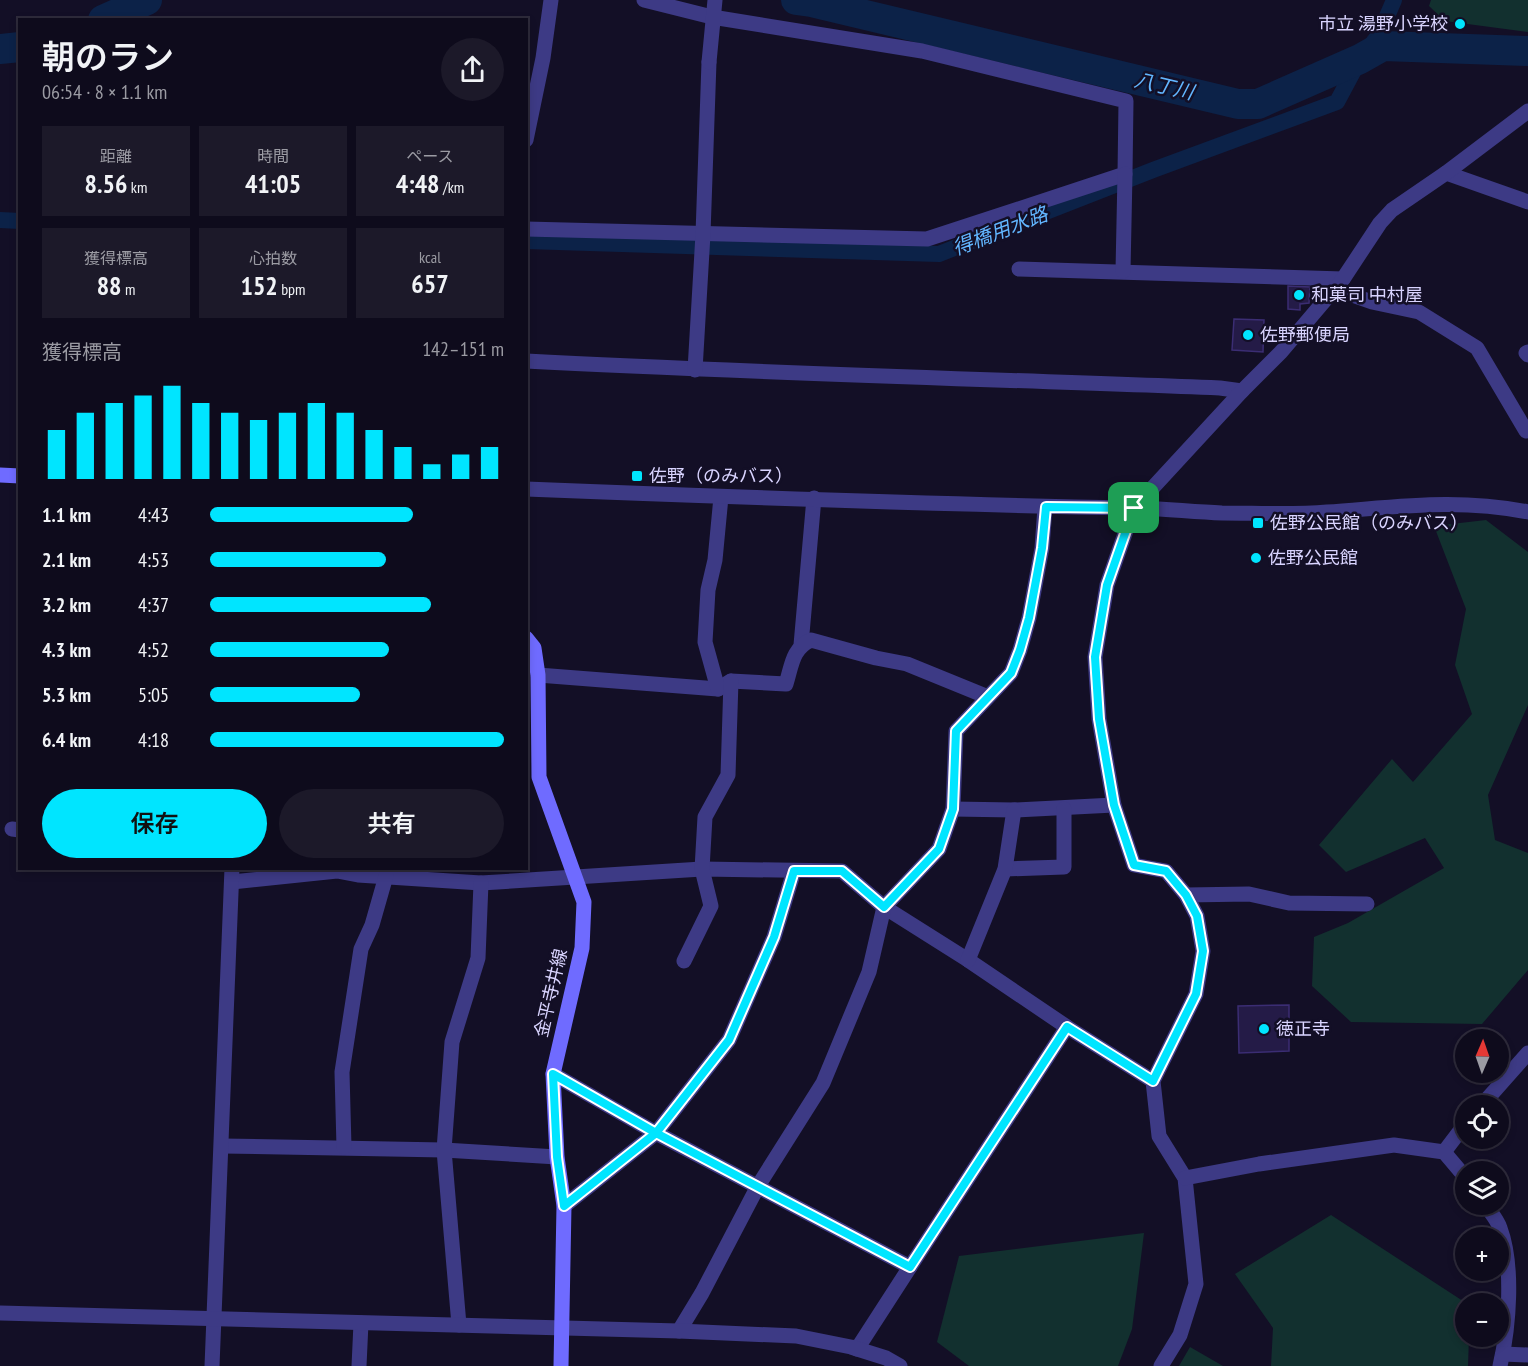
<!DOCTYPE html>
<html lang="ja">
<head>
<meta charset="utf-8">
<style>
	body { margin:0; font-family:"PT Sans Narrow","Noto Sans JP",sans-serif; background:#1c1929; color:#f1f3f6; height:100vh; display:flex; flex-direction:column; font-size:22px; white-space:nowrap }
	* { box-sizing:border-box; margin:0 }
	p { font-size:20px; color:#9b9ba3 }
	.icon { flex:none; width:33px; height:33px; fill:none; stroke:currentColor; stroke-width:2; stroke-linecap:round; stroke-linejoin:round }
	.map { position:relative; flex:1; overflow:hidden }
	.sheet { position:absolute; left:18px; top:18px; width:510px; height:852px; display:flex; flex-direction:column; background:#0e0b1c; border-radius:0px; box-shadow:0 3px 9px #0003,0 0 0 2px #2e2b3b }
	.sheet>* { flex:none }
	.needle { width:39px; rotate:2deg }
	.controls { position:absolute; left:1455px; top:1029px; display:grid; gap:12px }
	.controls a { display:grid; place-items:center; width:54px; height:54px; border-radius:50%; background:#0e0b1c; box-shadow:0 3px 9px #0003,0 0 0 2px #2e2b3b; font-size:30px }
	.pin { position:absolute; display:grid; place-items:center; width:51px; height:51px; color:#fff; margin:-26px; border-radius:12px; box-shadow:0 3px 9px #0006 }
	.round { display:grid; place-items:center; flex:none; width:63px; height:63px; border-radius:32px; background:#1c1929 }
	.headline { display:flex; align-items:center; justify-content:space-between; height:102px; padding:0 24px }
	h1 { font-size:33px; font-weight:600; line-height:45px }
	.figures { display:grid; grid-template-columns:repeat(3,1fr); gap:9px; height:102px; padding:6px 24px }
	.figures div { display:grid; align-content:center; border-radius:0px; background:#1c1929; text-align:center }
	.figures b { font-size:26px; font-weight:600 }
	.figures small { font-size:16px; font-weight:400 }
	.figures p { font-size:16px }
	.chart { height:168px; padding:12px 24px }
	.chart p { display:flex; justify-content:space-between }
	.chart svg { width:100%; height:108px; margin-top:6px; stroke:#00e5ff; stroke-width:6 }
	.primary-button { display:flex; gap:12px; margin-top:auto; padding:12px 24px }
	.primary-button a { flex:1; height:69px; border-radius:36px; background:#00e5ff; color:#111; font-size:24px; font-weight:600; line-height:69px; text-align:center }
	.primary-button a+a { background:#1c1929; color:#f1f3f6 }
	ul { padding:0 24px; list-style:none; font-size:20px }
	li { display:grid; grid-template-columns:96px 72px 1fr; align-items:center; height:45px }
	li i { height:15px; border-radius:8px; background:#00e5ff }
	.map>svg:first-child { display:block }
	.green { fill:#12302f }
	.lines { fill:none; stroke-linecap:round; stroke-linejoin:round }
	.canal { stroke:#0c2248; stroke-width:16 }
	.river { stroke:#0c2248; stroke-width:30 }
	.building { fill:#241b47; stroke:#3b2d73; stroke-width:1.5 }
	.minor { stroke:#3d3a85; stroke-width:15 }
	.tertiary { stroke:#3d3a85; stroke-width:15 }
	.secondary { stroke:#6f6bff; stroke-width:15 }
	.route-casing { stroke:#fff; stroke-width:12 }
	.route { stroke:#00e5ff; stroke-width:8 }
	.poi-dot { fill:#00e5ff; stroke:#130f26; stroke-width:2 }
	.labels { text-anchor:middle; stroke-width:5; stroke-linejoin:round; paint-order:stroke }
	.poi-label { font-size:18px; fill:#d9d4ff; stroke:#130f26; text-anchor:start }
	.street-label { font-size:18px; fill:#d9d4ff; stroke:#130f26 }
	.water-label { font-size:20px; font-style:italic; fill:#62b6ff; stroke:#130f26 }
</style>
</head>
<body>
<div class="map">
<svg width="1528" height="1366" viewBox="0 0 1528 1366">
	<rect width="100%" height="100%" fill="#130f26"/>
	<g class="green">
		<polygon points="1431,0 1528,0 1528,32 1445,21 1429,6"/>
		<polygon points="1486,520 1528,552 1528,705 1488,795 1495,840 1528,853 1528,970 1482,1024 1351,1022 1312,986 1314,937 1348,923 1444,868 1425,838 1346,872 1319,845 1392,759 1413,782 1472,714 1455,665 1466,609 1434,526"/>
		<polygon points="1331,1215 1466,1303 1466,1336 1469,1337 1468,1366 1271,1366 1273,1328 1235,1274"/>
		<polygon points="1144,1233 1132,1329 1118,1366 969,1366 937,1342 959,1256"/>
		<polygon points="1190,1347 1223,1366 1179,1366"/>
	</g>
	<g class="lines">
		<g class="canal">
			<polyline points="0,220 20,221"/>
			<polyline points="526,241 939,254 1153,170 1337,102 1360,59 1379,35 1394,0"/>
		</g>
		<g class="river">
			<polyline points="796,0 811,2 1238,104 1258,104 1360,59 1383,46 1528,51"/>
			<polyline points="103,20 147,0"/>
			<polyline points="0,49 20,47"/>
		</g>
	</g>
	<g class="building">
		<polygon points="1288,286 1310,287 1309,303 1300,304 1300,310 1288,309"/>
		<polygon points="1234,319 1264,320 1263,352 1232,350"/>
		<polygon points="1289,1005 1289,1051 1239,1053 1238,1006"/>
	</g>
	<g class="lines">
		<g class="minor">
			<polyline points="526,140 543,58 551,0"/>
			<polyline points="1446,173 1528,202"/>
			<polyline points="526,229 927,239 1125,174 1126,101 922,51 712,17 644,0"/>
			<polyline points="1019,269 1343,279"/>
			<polyline points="1123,271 1125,174"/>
			<polyline points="1335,289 1372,302 1419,312 1477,348 1526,431"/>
			<polyline points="1528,352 1526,353 1528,355"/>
			<path d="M526,361C757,373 989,379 1220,388L1242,391"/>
			<polyline points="695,370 703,234 709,62"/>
			<polyline points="1134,508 1107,585 1095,657 1099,719 1114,805 1134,865 1166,871 1186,895 1197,916 1203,951 1196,994 1153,1081 1159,1136 1185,1178 1196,1284 1180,1335 1161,1366"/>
			<polyline points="801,645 814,498"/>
			<path d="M538,675L718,689L731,681L786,684C792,665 792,649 811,640L876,658L907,664L988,697"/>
			<polyline points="718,689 705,642 708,590 715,560 721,497"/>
			<polyline points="953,809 1014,810 1114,805"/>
			<polyline points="12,829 20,830"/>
			<polyline points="1005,869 1064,867 1064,809"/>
			<polyline points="232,882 337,871 358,875 481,883 702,869 842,871 884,907 968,960 1067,1027 1153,1081"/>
			<polyline points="1186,895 1249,894 1289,903 1367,904"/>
			<polyline points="968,960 1005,869 1014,810"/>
			<polyline points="684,961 711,906 702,869 705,817 728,775 731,681"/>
			<polyline points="553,1074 656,1133 910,1267 857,1349"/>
			<polyline points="1481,1106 1528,1053"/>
			<polyline points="222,1146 444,1150 557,1157"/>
			<polyline points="344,1147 342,1072 361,949 372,925 386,876"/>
			<polyline points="1444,1152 1466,1123"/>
			<polyline points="1185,1178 1259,1164 1394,1145 1444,1152 1466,1178"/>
			<path d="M1485,1204C1490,1212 1497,1219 1500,1228C1514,1266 1509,1327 1500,1366"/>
			<polyline points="564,1206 656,1133 729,1040 774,937 794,871"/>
			<polyline points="910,1267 1067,1027"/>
			<polyline points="459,1325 444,1150 452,1042 478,958 481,883"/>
			<polyline points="679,1331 702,1293 758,1186 823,1083 869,972 884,907 939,849 953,809 956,731 1011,673 1020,650 1029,618 1042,548 1045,507"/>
			<polyline points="1503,1354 1528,1355"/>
			<polyline points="212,1366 232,868"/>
			<polyline points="359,1366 361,1323"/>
		</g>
		<g class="tertiary">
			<polyline points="709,62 715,0"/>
			<path d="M526,489C728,497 929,504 1131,508C1161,508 1191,512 1222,513C1256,513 1293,515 1327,512C1399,507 1456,498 1528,512"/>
			<polyline points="1134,508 1242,391 1281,352 1343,279 1380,223 1392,210 1446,173 1528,111"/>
			<polyline points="0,1313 679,1331 796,1336 851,1347 886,1358 900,1366"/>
		</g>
		<g class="secondary">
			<polyline points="0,475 20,476"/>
			<polyline points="526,638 534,648 538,675 539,777 584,902 582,948 553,1074 557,1157 564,1206 561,1366"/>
		</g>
	</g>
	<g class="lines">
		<defs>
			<polyline id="route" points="1134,508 1046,507 1042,548 1029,618 1020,650 1011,673 956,731 953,809 939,849 884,907 842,871 794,871 774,937 729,1040 656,1133 564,1206 557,1157 553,1074 656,1133 910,1267 1067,1027 1153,1081 1196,994 1203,951 1197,916 1186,895 1166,871 1134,865 1114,805 1099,719 1095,657 1107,585 1134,508"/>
		</defs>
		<use href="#route" class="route-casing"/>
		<use href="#route" class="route"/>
	</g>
	<g class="poi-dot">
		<circle cx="1460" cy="24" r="6"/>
		<circle cx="1299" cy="295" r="6"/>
		<circle cx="1248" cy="335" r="6"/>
		<rect x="631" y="470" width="12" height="12" rx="3"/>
		<rect x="1252" y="517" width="12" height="12" rx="3"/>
		<circle cx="1256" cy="558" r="6"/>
		<circle cx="1264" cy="1029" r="6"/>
	</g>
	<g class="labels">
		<g class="poi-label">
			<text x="1448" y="30" text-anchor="end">市立 湯野小学校</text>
			<text x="1311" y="301">和菓司 中村屋</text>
			<text x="1260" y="341">佐野郵便局</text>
			<text x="649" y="482">佐野（のみバス）</text>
			<text x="1270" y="529">佐野公民館（のみバス）</text>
			<text x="1268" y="564">佐野公民館</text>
			<text x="1276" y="1035">徳正寺</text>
		</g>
		<g class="street-label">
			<text transform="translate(551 993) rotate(-77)" y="6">金平寺井線</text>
		</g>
		<g class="water-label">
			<text transform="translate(1164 86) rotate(13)" y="7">八丁川</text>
			<text transform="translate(1000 231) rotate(-21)" y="7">得橋用水路</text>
		</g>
	</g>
</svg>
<div class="controls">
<a><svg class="needle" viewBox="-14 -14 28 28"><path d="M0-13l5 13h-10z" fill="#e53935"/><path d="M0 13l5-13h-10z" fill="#9b9ba3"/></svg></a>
<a><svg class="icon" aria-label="locate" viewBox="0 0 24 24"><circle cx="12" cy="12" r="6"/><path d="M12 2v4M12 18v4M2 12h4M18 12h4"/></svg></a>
<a><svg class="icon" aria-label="layers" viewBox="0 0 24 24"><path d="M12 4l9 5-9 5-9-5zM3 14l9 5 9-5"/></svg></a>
<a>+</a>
<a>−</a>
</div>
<div class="pin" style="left:1134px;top:508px;background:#1e9e55"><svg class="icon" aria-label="arrive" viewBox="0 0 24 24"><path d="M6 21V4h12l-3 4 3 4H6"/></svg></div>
<section class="sheet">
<div class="headline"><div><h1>朝のラン</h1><p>06:54 · 8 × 1.1 km</p></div><a class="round"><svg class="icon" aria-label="share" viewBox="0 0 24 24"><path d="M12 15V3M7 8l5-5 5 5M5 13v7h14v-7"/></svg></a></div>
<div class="figures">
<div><p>距離</p><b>8.56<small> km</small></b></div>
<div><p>時間</p><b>41:05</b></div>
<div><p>ペース</p><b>4:48<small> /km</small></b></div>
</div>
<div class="figures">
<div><p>獲得標高</p><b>88<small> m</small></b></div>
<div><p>心拍数</p><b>152<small> bpm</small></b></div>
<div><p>kcal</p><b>657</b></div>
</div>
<div class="chart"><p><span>獲得標高</span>142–151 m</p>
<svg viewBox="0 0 160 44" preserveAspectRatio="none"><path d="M5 44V24M15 44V17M25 44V13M35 44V10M45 44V6M55 44V13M65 44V17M75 44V20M85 44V17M95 44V13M105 44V17M115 44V24M125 44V31M135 44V38M145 44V34M155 44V31"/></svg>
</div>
<ul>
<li><b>1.1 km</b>4:43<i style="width:69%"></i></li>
<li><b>2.1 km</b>4:53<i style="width:60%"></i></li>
<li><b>3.2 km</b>4:37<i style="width:75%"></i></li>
<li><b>4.3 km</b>4:52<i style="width:61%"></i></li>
<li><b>5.3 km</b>5:05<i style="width:51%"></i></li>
<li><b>6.4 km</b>4:18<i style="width:100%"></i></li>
</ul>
<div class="primary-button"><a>保存</a><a>共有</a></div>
</section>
</div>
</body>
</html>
